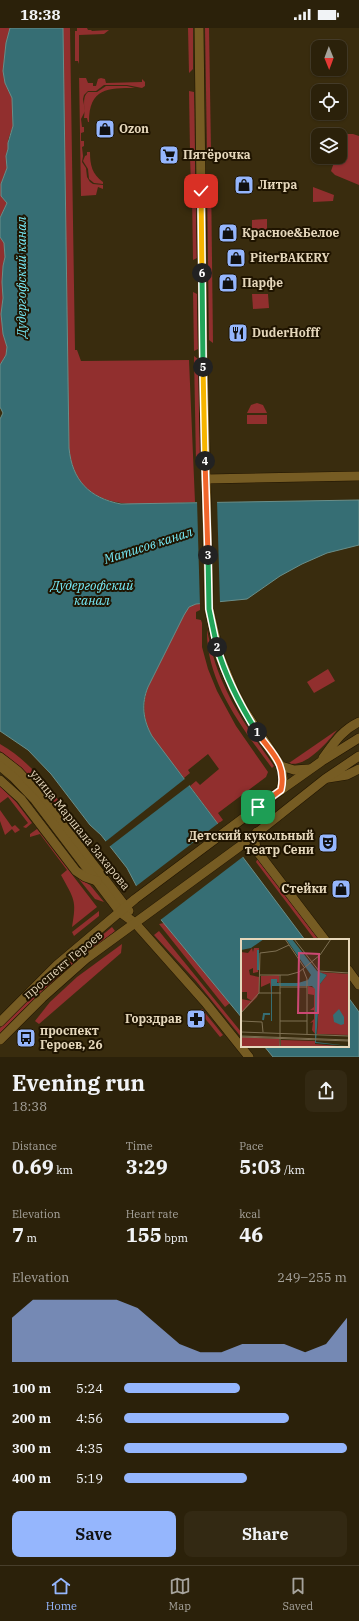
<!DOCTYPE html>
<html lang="en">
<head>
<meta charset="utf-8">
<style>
	body { margin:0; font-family:"IBM Plex Serif",serif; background:#332913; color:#f1f3f6; height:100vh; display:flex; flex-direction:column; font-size:15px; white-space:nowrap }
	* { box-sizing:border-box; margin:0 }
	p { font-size:13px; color:#a6a39c }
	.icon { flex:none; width:22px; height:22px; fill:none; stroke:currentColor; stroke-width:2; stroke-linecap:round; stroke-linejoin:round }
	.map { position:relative; height:1029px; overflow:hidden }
	.details { display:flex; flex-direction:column; background:#2b210a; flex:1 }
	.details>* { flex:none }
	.needle { width:26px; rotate:179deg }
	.tools { position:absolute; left:311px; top:12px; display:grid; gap:8px }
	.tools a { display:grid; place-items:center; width:36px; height:36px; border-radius:8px; background:#2b210a; box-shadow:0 1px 3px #0004,0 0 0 1px #473e2b; font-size:20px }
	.pin { position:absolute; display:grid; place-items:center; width:34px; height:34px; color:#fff; margin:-17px; border-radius:8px; box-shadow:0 2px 6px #0006 }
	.km { position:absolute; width:20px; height:20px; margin:-10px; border-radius:50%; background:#222; color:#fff; font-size:11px; line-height:20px; text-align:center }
	.round { display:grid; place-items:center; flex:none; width:42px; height:42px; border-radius:8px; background:#332913 }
	.headline { display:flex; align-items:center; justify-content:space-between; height:68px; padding:0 12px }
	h1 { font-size:22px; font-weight:700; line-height:30px }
	.figures { display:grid; grid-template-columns:repeat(3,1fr); gap:6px; height:68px; padding:4px 12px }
	.figures div { display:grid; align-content:center }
	.figures b { font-size:20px; font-weight:700 }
	.figures small { font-size:11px; font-weight:400 }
	.figures p { font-size:11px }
	.chart { height:112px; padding:8px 12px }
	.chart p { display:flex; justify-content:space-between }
	.chart svg { width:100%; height:72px; margin-top:4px; fill:#95b6fd; opacity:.7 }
	.primary-button { display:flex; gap:8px; margin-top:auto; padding:8px 12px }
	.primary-button a { flex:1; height:46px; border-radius:8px; background:#95b6fd; color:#111; font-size:16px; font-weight:700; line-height:46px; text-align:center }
	.primary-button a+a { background:#332913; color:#f1f3f6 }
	ul { padding:0 12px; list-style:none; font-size:13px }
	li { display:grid; grid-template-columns:64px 48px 1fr; align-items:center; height:30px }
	li i { height:10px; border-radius:5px; background:#95b6fd }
	.status { display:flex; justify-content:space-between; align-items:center; height:28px; padding:0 20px; background:#2b210a; direction:ltr }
	.status svg { height:11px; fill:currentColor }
	.tab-bar { display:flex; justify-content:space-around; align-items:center; height:56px; border-top:1px solid #473e2b; background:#2b210a; font-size:11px; color:#a6a39c }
	.tab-bar a { display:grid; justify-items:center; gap:2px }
	.tab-bar .selected { color:#95b6fd }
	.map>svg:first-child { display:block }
	.green { fill:#912f2e }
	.water { fill:#366e74; stroke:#6a8e89 }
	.pier { fill:#392c0e }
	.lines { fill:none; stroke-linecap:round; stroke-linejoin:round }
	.minor-casing { stroke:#201400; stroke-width:10 }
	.minor { stroke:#765c23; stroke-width:9 }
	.split-1-casing { stroke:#fff; stroke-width:8 }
	.split-2-casing { stroke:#fff; stroke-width:8 }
	.split-3-casing { stroke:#fff; stroke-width:8 }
	.split-4-casing { stroke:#fff; stroke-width:8 }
	.split-5-casing { stroke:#fff; stroke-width:8 }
	.split-6-casing { stroke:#fff; stroke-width:8 }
	.split-7-casing { stroke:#fff; stroke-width:8 }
	.split-1 { stroke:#f0652b; stroke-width:5 }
	.split-2 { stroke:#22a559; stroke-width:5 }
	.split-3 { stroke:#22a559; stroke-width:5 }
	.split-4 { stroke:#f0652b; stroke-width:5 }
	.split-5 { stroke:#f5b400; stroke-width:5 }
	.split-6 { stroke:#22a559; stroke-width:5 }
	.split-7 { stroke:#f5b400; stroke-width:5 }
	.labels { text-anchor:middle; stroke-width:4; stroke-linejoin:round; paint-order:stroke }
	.poi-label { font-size:12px; font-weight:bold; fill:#e5d7bb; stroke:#1f1400; text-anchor:start }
	.street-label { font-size:12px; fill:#e5d7bb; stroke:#1f1400 }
	.water-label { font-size:13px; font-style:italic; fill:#77ecf9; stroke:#1f1400 }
	.inset-river { fill:none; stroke:#366e74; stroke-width:2 }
	.inset-road { fill:none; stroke:#7e7053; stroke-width:1 }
	.view { fill:#cb4873; fill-opacity:0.15; stroke:#cb4873; stroke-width:2 }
	.inset-edge { fill:none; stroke:#e5d7bb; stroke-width:2 }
</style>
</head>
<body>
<div class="status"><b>18:38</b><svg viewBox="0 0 49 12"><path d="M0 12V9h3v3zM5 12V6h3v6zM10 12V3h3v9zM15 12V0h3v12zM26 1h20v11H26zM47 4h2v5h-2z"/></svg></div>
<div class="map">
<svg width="359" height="1029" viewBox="0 0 359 1029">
	<rect width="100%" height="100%" fill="#392c0e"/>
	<g class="green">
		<polygon points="0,0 10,0 6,15 3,43 5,55 12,70 13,98 8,112 8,121 6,128 7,140 1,156 1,168 7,175 0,190"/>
		<path d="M63,0H70L75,322H77L81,333L189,332L195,474C145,476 76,490 69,420Z"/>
		<polygon points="77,0 87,0 88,2 91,2 92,3 109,2 104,6 79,7 79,36 78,33 75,33 75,3 77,3"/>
		<polygon points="188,0 193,0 193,41 189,45"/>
		<polygon points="205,0 209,0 211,123 207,123"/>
		<polygon points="79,44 79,50 86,50 88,55 93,55 93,58 96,58 98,51 101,50 105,51 106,55 142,54 142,51 145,54 145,58 142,60 127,57 104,57 96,63 88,63 84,67 83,71 85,83 81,91 82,99 84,99 84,104 81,105 81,113 84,113 84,118 82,119 83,128 82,134 86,140 87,149 90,154 93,156 103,157 103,161 98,159 96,167 81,168"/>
		<path d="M106,58H127L135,60C108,60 89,60 89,94H88L87,90H84C86,81 81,70 88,64H97Z"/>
		<polygon points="189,63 194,64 195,124 190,124"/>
		<polygon points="347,106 353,106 359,108 359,157 335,147 331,143 336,129 340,129 340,120"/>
		<path d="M87,124H90C90,137 92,146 103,154V156L94,155L89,151L88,141L83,133L85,128L87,127Z"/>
		<polygon points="190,127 195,127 195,156 191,160"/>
		<polygon points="209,147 211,147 213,315 209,312 207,150"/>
		<polygon points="313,159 334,167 333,173 313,174"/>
		<polygon points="192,166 196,169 197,230 193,232"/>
		<polygon points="267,191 267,208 252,208 252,192"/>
		<polygon points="0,209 4,215 5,229 3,238 2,254 3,270 1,286 3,306 7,319 6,327 0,337"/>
		<polygon points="193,264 197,266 198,321 194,323"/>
		<polygon points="252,266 268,266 269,280 253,281"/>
		<polygon points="194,328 198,331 200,437 196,434"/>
		<polygon points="257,375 263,377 267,385 247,385 251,377"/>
		<rect x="247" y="387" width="20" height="9"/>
		<path d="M196,576H200V582L196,584V591L201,592L202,595V619L208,641L217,663L236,698L268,744L266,749L218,785L223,792L218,796L190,758L196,753L200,757L219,741L208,726L188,742L190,745L184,750C162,722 134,698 148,659L185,584L189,579Z"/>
		<path d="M207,602C211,620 215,638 223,655C236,685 256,712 274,738L272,740C242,700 206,654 207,602Z"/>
		<polygon points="328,641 335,653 314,665 307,654"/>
		<path d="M337,702C328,714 304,741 289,735Z"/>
		<path d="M0,716C32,734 52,764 73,792L72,796C48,771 28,743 0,723Z"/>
		<polygon points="0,758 16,774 32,795 26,800 23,799 28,795 8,769 0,775"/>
		<polygon points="0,782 12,799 15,797 20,802 15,805 12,801 5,807 0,793"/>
		<path d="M37,801L97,879L72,899C77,872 74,871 61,847L67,842L40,806L30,809V806Z"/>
		<polygon points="258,830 320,912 315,912 256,834"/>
		<polygon points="78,850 90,857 104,874 95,871"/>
		<polygon points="99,883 99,888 74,908 72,904"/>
		<polygon points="164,895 230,975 225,979 159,896"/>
		<path d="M112,899L115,903C74,934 35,968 0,1005V1000C36,964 73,931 112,899Z"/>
		<polygon points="159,903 242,1005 242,1010 196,953 154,907"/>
		<polygon points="122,916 121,925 39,996 35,993 50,974 77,949"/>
		<polygon points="202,981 223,1007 220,1009 199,983"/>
	</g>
	<g class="water">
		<path d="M10,0H63L69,420C72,452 89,470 121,476L359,472V517L327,525L302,536L280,548L247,571L196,576L189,579L184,587L148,659C141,676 143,692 152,708L305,912H242V990L162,893L137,859L127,840L101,807L90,797L51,746L28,722L0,703V391L3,385L0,379V337L6,327L7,319L3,306L1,286L3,270L2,254L3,238L5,229L4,215L0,209V190L7,175L1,168V156L7,140L6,128L8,121V115L13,98L12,70L5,55L3,43L6,15Z"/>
		<polygon points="348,969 359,984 359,1029 273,1029 264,1018 348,1018"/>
	</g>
	<g class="pier">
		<polygon points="197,472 217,472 220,576 200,578"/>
		<polygon points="186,750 191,756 109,819 105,814"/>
		<polygon points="220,794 244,828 159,893 135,859"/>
	</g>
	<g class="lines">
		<defs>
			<g id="minor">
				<polyline points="199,0 203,325 209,581 220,629 234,663 244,682 281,738 283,750 281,762"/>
				<polyline points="206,451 359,448"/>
				<polyline points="0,729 18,743 41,768 129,883"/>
				<path d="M323,730C334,715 342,702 359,694"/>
				<polyline points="0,738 13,749 35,772 120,884 135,895 205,974 249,1029"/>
				<polyline points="281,738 294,742 309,741"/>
				<polyline points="328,750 347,747 359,741"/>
				<polyline points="0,752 21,771 76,843 85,849 97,853"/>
				<polyline points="257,804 255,815 257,823 325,912"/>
				<polyline points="348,942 359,957"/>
				<polyline points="0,994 57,937 135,871 281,762 322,733 359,710"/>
				<polyline points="0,1012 42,970 87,930 239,819 325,751 359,728"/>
			</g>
		</defs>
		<use href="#minor" class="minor-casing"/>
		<use href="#minor" class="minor"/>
	</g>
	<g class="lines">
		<defs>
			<path id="split-1" d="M257,704C271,725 287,735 281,762L258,779"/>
			<path id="split-2" d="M217,619C226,650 240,677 257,704"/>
			<polyline id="split-3" points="208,527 209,581 217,619"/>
			<polyline id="split-4" points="205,433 208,527"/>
			<polyline id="split-5" points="203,339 205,433"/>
			<polyline id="split-6" points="202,245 203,339"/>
			<polyline id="split-7" points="201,163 202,245"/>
		</defs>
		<use href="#split-1" class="split-1-casing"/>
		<use href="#split-2" class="split-2-casing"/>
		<use href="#split-3" class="split-3-casing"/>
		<use href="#split-4" class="split-4-casing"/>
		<use href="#split-5" class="split-5-casing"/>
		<use href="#split-6" class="split-6-casing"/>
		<use href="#split-7" class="split-7-casing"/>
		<use href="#split-1" class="split-1"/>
		<use href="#split-2" class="split-2"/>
		<use href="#split-3" class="split-3"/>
		<use href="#split-4" class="split-4"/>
		<use href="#split-5" class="split-5"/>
		<use href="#split-6" class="split-6"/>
		<use href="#split-7" class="split-7"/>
	</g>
	<defs>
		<symbol id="shop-square" viewBox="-11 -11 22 22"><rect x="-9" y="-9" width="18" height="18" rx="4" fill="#95b6fd" stroke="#1f1400"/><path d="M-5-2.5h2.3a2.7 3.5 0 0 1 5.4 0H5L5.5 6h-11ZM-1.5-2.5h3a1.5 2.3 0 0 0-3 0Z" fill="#111"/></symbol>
		<symbol id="supermarket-square" viewBox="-11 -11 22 22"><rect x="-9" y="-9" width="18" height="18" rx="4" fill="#95b6fd" stroke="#1f1400"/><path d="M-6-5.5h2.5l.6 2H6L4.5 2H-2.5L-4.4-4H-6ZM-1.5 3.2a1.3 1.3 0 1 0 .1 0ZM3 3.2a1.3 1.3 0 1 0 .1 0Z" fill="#111"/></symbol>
		<symbol id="restaurant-square" viewBox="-11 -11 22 22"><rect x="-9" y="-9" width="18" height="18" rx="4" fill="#95b6fd" stroke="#1f1400"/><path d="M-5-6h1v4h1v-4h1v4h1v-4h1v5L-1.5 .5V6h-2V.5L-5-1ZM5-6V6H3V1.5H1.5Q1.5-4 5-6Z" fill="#111"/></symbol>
		<symbol id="theatre-square" viewBox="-11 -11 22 22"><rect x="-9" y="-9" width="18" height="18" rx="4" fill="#95b6fd" stroke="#1f1400"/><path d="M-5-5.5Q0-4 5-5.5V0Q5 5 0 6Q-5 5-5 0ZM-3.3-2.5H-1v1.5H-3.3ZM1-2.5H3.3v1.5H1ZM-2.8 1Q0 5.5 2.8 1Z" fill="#111"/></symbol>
		<symbol id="pharmacy-square" viewBox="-11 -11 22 22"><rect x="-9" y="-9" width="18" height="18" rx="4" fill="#95b6fd" stroke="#1f1400"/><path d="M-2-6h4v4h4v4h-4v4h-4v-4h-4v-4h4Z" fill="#111"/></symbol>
		<symbol id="bus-square" viewBox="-11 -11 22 22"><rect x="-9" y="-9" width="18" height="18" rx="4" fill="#95b6fd" stroke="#1f1400"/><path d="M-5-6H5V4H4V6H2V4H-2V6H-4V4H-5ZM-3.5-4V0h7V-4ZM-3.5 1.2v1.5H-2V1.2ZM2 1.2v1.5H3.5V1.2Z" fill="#111"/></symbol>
	</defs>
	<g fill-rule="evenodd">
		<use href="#shop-square" x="94" y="90" width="22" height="22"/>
		<use href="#supermarket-square" x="158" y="116" width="22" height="22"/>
		<use href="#shop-square" x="233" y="146" width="22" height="22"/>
		<use href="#shop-square" x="217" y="194" width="22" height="22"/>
		<use href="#shop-square" x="225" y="219" width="22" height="22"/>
		<use href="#shop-square" x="217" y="244" width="22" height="22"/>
		<use href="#restaurant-square" x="227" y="294" width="22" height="22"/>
		<use href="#theatre-square" x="317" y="804" width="22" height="22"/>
		<use href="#shop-square" x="330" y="850" width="22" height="22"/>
		<use href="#pharmacy-square" x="185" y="980" width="22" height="22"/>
		<use href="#bus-square" x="15" y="999" width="22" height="22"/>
	</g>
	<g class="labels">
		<g class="poi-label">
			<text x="119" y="105">Ozon</text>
			<text x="183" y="131">Пятёрочка</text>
			<text x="258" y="161">Литра</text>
			<text x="242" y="209">Красное&amp;Белое</text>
			<text x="250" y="234">PiterBAKERY</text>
			<text x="242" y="259">Парфе</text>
			<text x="252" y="309">DuderHofff</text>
			<text x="314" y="812" text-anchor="end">Детский кукольный<tspan x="314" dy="14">театр Сени</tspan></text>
			<text x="327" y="865" text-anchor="end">Стейки</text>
			<text x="182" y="995" text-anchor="end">Горздрав</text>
			<text x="40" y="1007">проспект<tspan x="40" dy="14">Героев, 26</tspan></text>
		</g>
		<g class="street-label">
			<text transform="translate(80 802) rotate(51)" y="4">улица Маршала Захарова</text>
			<text transform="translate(63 937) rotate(-40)" y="4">проспект Героев</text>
		</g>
		<g class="water-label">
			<text transform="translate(21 249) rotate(-90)" y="5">Дудергофский канал</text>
			<text transform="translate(148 517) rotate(-18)" y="5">Матисов канал</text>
			<text x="92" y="562">Дудергофский<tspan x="92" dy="15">канал</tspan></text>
		</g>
	</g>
	<g transform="translate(241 911)">
		<rect width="108" height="108" fill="#392c0e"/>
		<path d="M11,9L12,13L13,9H18L17,33L12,34V29L8,31L9,36L18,38V53L16,58L0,74V60L11,62L6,59V53H0V13L7,14ZM78,33L108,35V96L76,95L79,45L86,36ZM38,36V44L30,40V54L29,44L20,48V37ZM67,47L74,49V95L71,91L72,83L69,84L73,80V71H69L73,68V56L67,55ZM0,98L38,100L39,108H0ZM40,101L74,102V105L108,108H40Z" fill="#912f2e"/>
		<path d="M0,0H23L10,9L0,11ZM45,0H51L76,32L86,36L79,45L75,103L108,107L74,104V50L71,47H31V82H30V40H36V44H57L67,41L70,36ZM98,70L103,78V85L100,86L93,83L92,76Z" fill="#366e74"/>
		<path class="inset-river" d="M17,31V11M22,81L23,75H29"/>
		<path class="inset-road" d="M44,0L63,28M53,0L78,32L108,34M62,30L66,40V95M19,36H47L58,33L79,16L90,0M39,48H66M18,54H40M0,74L18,54L19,14L35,12L48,6M0,82L21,83L22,93M39,82H66M0,93L108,97M0,97L108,101M0,98L108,102M39,108V36"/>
		<path class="view" d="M58,14L78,15L77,74H57Z"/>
		<rect width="108" height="108" class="inset-edge"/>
	</g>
</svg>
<div class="tools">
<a><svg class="needle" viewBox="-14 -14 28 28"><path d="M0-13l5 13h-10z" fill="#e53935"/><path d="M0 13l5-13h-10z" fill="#a6a39c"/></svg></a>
<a><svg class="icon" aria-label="locate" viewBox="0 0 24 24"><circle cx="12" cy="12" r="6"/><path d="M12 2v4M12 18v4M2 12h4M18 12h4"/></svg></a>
<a><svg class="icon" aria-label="layers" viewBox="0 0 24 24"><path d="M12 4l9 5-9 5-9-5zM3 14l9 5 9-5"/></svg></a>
</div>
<div class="pin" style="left:258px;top:779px;background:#1e9e55"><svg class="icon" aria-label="arrive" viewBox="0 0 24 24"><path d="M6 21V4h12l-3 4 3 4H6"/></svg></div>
<div class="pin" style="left:201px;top:163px;background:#d93025"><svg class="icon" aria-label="check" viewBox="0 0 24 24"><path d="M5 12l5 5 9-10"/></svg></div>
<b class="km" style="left:257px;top:704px">1</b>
<b class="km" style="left:217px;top:619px">2</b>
<b class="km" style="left:208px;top:527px">3</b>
<b class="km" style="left:205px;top:433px">4</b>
<b class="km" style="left:203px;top:339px">5</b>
<b class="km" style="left:202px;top:245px">6</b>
</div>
<section class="details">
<div class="headline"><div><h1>Evening run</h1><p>18:38</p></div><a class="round"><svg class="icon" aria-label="share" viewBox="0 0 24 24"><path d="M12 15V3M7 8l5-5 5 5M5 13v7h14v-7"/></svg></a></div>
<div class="figures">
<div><p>Distance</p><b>0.69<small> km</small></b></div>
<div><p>Time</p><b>3:29</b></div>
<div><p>Pace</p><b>5:03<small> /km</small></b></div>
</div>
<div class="figures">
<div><p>Elevation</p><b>7<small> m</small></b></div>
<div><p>Heart rate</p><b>155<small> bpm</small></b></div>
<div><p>kcal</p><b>46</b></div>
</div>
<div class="chart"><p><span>Elevation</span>249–255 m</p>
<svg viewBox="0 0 160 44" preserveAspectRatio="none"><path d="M0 44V17L10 6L20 6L30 6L40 6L50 6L60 11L70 22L80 33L90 38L100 38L110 33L120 33L130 33L140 38L150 33L160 17V44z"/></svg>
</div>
<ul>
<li><b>100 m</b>5:24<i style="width:52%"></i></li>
<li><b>200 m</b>4:56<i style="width:74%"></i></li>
<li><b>300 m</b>4:35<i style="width:100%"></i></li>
<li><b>400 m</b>5:19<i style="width:55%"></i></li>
</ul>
<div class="primary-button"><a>Save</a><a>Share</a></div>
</section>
<nav class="tab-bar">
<a class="selected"><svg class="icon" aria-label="home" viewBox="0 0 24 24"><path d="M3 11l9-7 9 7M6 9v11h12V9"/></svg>Home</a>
<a><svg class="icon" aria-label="map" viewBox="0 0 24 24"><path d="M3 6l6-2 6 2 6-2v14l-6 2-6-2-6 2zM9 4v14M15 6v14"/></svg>Map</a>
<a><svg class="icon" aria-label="saved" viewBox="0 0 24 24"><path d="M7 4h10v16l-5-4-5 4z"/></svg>Saved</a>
</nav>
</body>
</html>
